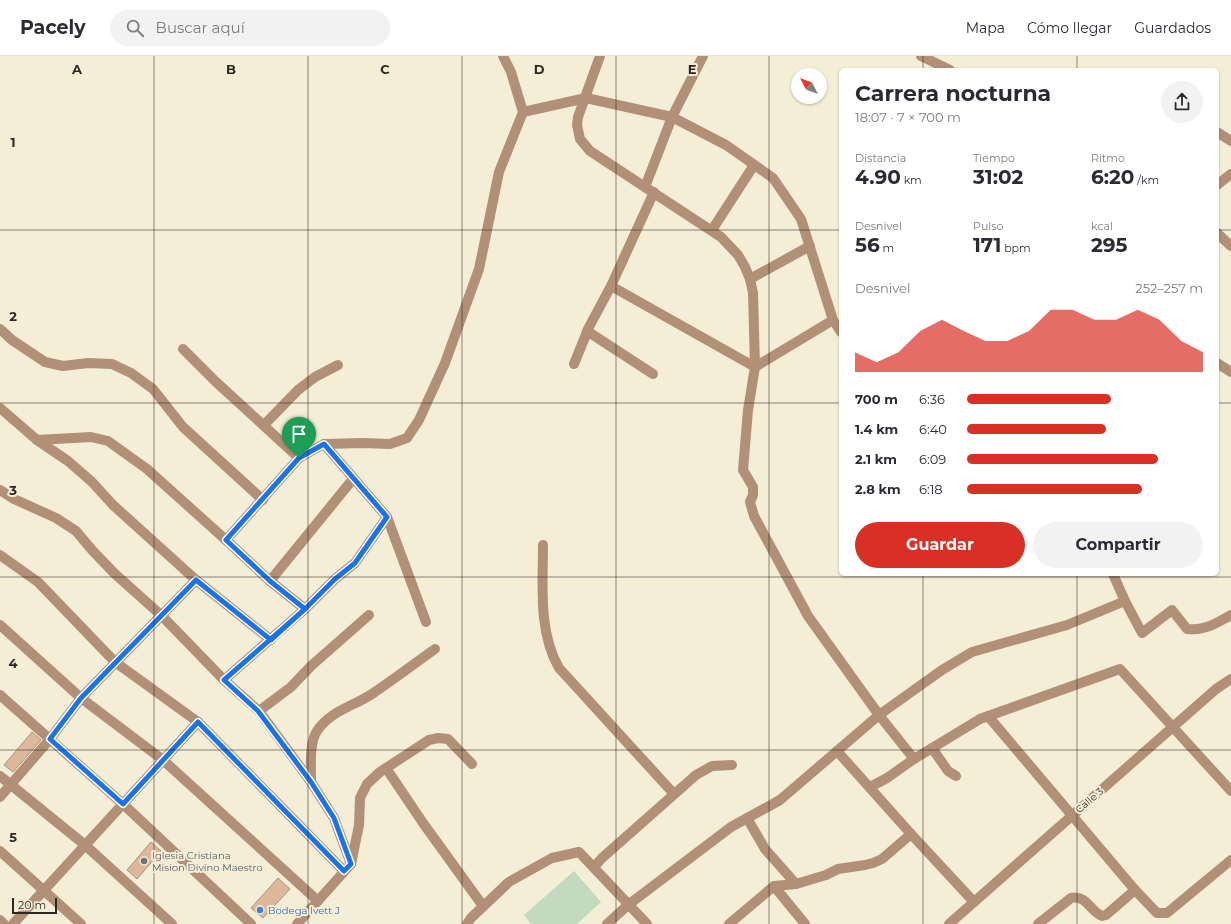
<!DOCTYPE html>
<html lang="es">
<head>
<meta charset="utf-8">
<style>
	body { margin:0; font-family:Montserrat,sans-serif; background:#f2f2f3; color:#2b2b33; height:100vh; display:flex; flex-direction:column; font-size:15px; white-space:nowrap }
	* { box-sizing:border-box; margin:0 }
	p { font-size:13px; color:#7c7c81 }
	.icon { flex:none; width:22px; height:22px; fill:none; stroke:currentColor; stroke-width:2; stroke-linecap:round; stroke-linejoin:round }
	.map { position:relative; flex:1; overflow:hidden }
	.drawer { position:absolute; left:839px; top:12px; width:380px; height:508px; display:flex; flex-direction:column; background:#fff; border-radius:6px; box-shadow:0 1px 3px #0004 }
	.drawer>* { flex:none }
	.needle { width:26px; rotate:312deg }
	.tools { position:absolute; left:791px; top:12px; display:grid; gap:8px }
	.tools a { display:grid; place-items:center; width:36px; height:36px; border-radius:50%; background:#fff; box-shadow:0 1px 3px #0004; font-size:20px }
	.scale { position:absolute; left:12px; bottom:10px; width:45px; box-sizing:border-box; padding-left:4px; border:2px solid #2c2921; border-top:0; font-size:11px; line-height:14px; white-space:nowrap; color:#2c2921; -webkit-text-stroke:3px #f5eed7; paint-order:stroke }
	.pin { position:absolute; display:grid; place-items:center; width:34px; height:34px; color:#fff; margin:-41px -17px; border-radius:50% 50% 50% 0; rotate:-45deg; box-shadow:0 0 4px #0007 }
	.pin .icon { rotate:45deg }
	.round { display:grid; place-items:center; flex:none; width:42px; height:42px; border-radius:21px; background:#f2f2f3 }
	.head { display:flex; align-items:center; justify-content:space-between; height:68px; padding:0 16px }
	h1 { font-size:22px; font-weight:700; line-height:30px }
	.stats { display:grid; grid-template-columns:repeat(3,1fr); gap:6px; height:68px; padding:4px 16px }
	.stats div { display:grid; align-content:center }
	.stats b { font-size:20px; font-weight:700 }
	.stats small { font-size:11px; font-weight:400 }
	.stats p { font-size:11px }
	.chart { height:112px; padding:8px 16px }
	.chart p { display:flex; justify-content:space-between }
	.chart svg { width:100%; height:72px; margin-top:4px; fill:#d93025; opacity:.7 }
	.button { display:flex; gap:8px; margin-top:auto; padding:8px 16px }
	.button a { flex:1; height:46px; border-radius:24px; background:#d93025; color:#fff; font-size:16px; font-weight:700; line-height:46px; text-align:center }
	.button a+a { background:#f2f2f3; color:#2b2b33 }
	ul { padding:0 16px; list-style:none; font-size:13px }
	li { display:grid; grid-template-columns:64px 48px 1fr; align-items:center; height:30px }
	li i { height:10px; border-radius:5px; background:#d93025 }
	header { display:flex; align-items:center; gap:24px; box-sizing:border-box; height:56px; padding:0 20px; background:#fff; border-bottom:1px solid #e1e1e2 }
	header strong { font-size:19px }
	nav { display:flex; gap:22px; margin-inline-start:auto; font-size:14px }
	.search { width:280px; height:36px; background:#f2f2f3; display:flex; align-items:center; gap:10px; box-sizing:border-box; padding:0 14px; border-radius:22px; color:#7c7c81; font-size:15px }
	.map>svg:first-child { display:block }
	.green { fill:#c2dabd }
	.building { fill:#ddb89a; stroke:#a79485 }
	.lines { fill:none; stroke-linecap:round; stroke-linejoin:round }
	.minor { stroke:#b19077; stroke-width:10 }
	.route-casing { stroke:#fff; stroke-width:8 }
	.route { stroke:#1a73e8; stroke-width:5 }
	.grid { fill:none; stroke:#2c2921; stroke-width:1; stroke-opacity:0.55 }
	.worship-dot { fill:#6b7280; stroke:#f5eed7; stroke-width:1.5 }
	.shop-dot { fill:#3f7fe0; stroke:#f5eed7; stroke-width:1.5 }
	.labels { text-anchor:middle; stroke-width:4; stroke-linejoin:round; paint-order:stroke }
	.street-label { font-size:10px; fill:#2c2921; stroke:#f5eed7 }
	.worship-label { font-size:10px; fill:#5b616d; stroke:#f5eed7; text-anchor:start }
	.shop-label { font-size:10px; fill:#366cbe; stroke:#f5eed7; text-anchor:start }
	.grid-label { font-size:13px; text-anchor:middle; font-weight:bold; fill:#2c2921; stroke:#f5eed7; stroke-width:4; stroke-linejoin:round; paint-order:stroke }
</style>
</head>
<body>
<header>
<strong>Pacely</strong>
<div class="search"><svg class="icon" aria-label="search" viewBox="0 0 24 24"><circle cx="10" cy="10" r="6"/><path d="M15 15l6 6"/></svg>Buscar aquí</div>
<nav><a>Mapa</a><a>Cómo llegar</a><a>Guardados</a></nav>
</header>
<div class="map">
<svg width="1231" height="868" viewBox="0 0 1231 868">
	<rect width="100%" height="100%" fill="#f5eed7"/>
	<polygon class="green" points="574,815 601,846 577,868 531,868 524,859"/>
	<g class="building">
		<polygon points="32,676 41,684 13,716 4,709"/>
		<polygon points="151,786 161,795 137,823 127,814"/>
		<polygon points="278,822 290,833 263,862 251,852"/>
	</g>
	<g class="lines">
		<g class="minor">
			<polyline points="600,0 578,61 577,69 580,83 590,95 721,181 738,199 745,211 750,223 753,237 755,311 748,354 743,414 753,431 753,439 750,446 754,460 808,560 879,659 914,703"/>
			<polyline points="921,0 950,14"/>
			<polyline points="523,56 586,42 672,61 726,89 773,122 801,163 833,264 841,276"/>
			<polyline points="1217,76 1231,85"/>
			<polyline points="1217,129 1231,118"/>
			<polyline points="645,131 672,61 703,0"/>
			<polyline points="712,174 754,109"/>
			<polyline points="1217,177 1231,190"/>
			<polyline points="750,223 810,190"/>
			<polyline points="611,230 755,311"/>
			<polyline points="0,273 12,284 45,306 63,310 88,307 112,308 131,317 153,333 183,371 263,444"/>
			<polyline points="587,275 653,318"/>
			<polyline points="183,293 215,325 299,402"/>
			<polyline points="1217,307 1231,316"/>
			<polyline points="574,308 589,271 611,230 654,136"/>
			<polyline points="755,311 833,264"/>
			<polyline points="0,352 37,384 91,381 108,385 147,413 226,484 299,402 324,388 363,387 390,388 407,382 419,364 445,307 479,213 499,116 523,56 511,16 503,0"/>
			<polyline points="264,369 298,334 315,321 338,309"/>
			<polyline points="37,384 68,405 92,426 113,449 196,524 271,584"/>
			<polyline points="324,388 387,461 426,566"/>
			<polyline points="0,434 14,443 56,462 76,475 92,494 114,517 162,560 224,624 259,655 311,726 334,762 351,808"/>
			<polyline points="226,484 270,525 305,553"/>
			<path d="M543,489C543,529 538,576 559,612L674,738"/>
			<polyline points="0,499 38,526 115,606 198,666 344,815"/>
			<path d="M1113,518L1125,545L1142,577L1172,554L1187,573C1205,575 1216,567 1231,559"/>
			<polyline points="270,525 353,423"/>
			<polyline points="0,569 81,642 163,704 318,845"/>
			<polyline points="224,624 305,553 335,523 355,507 387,461"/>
			<polyline points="0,639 123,748 251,868"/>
			<polyline points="259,655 291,631 311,610 369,559"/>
			<polyline points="988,660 1135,834 1157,857 1167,857 1231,804"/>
			<polyline points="932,692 948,715 956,720"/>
			<polyline points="837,695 911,778 974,846"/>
			<polyline points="386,712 423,767 483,850"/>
			<polyline points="0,720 85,789 172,868"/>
			<path d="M311,726C311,711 309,687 317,675C330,655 354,650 372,638C394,623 414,608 435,593"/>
			<polyline points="870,731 887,722 914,703 980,663 1120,613 1231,735"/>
			<polyline points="0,741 50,683 81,642 196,524"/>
			<polyline points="747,762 765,793 796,828"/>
			<polyline points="0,795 81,868"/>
			<polyline points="594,811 602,802 696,719 712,710 732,709"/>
			<polyline points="774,830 796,828 826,819 838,813 865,809 873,807 882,803 911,778"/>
			<polyline points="0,864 4,868"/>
			<polyline points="13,868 198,666"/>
			<polyline points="297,868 351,808 359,769 360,742 367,728 380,716 429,684 438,682 448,683 472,708"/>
			<polyline points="467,868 471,862 509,826 552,802 579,796 647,868"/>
			<polyline points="607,868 628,849 731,771 780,744 879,659 942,614 972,596 1067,569 1125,545"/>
			<polyline points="729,868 774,830 805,868"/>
			<polyline points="949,868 1216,633 1231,623"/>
			<path d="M1038,868L1071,842C1087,839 1089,854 1102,860L1106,859L1135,834"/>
		</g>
	</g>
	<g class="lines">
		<defs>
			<polyline id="route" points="299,402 226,484 270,525 305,553 271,584 196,524 81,642 50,683 123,748 198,666 344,815 351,808 334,762 311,726 258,655 224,624 305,553 335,523 355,507 387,461 324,388 299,402"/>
		</defs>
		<use href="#route" class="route-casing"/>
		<use href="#route" class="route"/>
	</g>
	<path class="grid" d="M154,0V868M308,0V868M462,0V868M616,0V868M769,0V868M923,0V14M1077,0V14M0,174H841M1217,174H1231M0,347H841M1217,347H1231M923,518V868M1077,518V868M0,521H1231M0,694H1231"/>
	<circle class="worship-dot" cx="144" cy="805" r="4"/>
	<circle class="shop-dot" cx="260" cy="854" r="4"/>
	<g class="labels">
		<g class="street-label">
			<text transform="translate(1089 744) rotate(-41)" y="4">Calle 3</text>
		</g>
		<g class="worship-label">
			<text x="152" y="803">Iglesia Cristiana<tspan x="152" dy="12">Mision Divino Maestro</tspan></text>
		</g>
		<g class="shop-label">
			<text x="268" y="858">Bodega Ivett J</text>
		</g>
	</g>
	<g class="grid-label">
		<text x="77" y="18">A</text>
		<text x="231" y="18">B</text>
		<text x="385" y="18">C</text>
		<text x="539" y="18">D</text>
		<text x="692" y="18">E</text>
		<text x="13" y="91">1</text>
		<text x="13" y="265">2</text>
		<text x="13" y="439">3</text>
		<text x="13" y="612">4</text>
		<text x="13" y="786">5</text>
	</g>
</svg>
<div class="tools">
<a><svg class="needle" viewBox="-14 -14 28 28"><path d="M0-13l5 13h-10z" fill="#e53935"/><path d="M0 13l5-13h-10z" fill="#7c7c81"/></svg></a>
</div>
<div class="scale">20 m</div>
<div class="pin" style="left:299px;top:402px;background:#1e9e55"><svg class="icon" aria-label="arrive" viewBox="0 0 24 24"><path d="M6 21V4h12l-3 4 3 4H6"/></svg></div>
<section class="drawer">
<div class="head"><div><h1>Carrera nocturna</h1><p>18:07 · 7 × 700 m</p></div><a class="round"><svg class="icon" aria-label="share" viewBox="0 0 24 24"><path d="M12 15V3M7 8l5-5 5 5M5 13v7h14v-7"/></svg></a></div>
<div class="stats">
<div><p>Distancia</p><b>4.90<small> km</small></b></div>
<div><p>Tiempo</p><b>31:02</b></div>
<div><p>Ritmo</p><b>6:20<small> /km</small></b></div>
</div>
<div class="stats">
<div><p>Desnivel</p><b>56<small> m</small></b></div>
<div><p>Pulso</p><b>171<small> bpm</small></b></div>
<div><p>kcal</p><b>295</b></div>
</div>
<div class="chart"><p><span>Desnivel</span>252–257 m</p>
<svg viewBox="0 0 160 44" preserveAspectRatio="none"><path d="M0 44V32L10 38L20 32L30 19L40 12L50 19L60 25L70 25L80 19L90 6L100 6L110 12L120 12L130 6L140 12L150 25L160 32V44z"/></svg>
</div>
<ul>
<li><b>700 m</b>6:36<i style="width:61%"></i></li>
<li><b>1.4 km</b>6:40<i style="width:59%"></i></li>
<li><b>2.1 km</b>6:09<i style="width:81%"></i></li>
<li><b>2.8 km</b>6:18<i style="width:74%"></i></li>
</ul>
<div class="button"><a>Guardar</a><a>Compartir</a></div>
</section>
</div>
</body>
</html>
